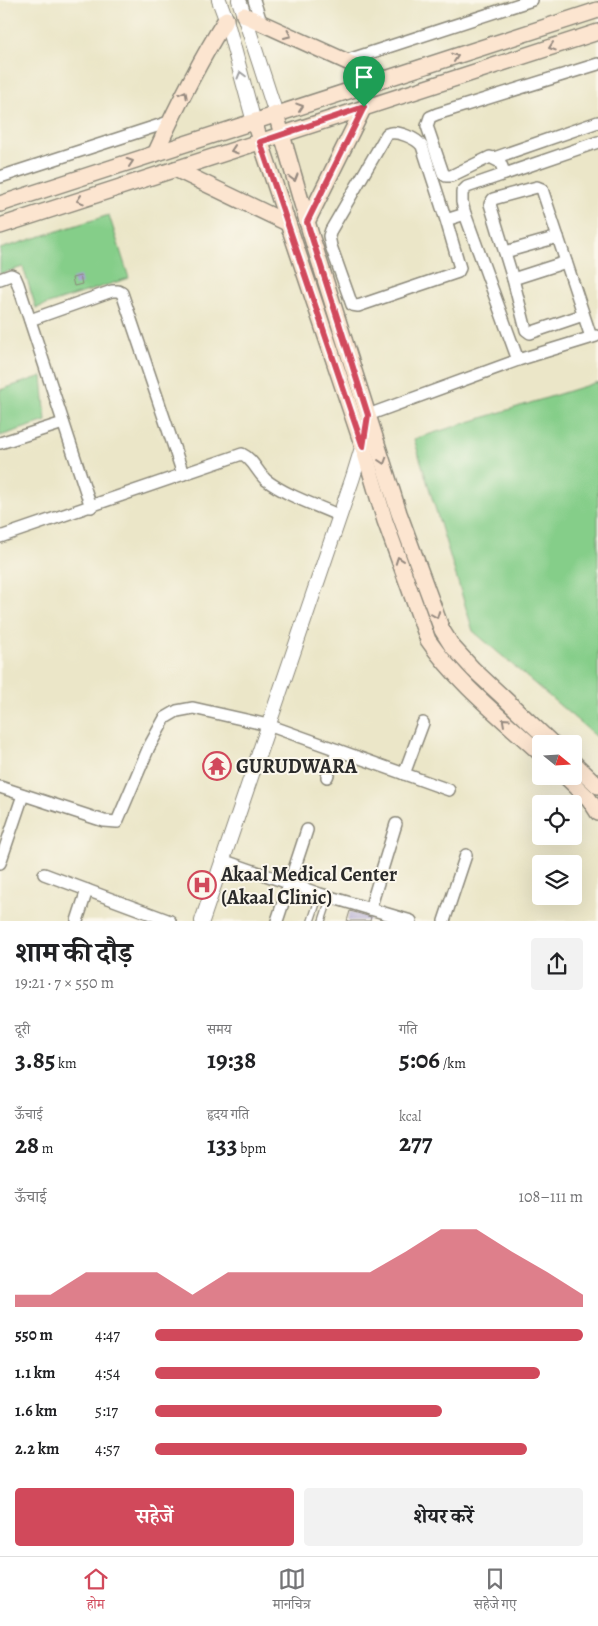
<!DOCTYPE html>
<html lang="hi">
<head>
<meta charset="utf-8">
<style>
	body { margin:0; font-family:Alegreya,"Noto Serif Devanagari",serif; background:#f2f2f2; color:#202124; height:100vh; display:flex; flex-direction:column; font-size:19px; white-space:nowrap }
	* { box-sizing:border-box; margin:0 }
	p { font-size:16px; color:#757577 }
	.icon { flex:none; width:28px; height:28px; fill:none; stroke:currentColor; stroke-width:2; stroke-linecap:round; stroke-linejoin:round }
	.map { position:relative; height:921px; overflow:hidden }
	.panel { display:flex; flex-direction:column; background:#fff; flex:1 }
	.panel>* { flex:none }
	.needle { width:32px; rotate:108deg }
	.buttons { position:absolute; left:532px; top:735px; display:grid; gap:10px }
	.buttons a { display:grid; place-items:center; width:50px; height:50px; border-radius:5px; background:#fff; box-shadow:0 5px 20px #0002; font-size:25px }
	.pin { position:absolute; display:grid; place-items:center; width:42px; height:42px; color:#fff; margin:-51px -21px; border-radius:50% 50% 50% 0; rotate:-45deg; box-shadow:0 0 5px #0007 }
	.pin .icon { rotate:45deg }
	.round { display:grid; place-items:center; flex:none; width:52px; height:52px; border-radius:5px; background:#f2f2f2 }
	.overview { display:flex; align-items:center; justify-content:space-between; height:85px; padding:0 15px }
	h1 { font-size:28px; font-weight:700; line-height:38px }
	.figures { display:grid; grid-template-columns:repeat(3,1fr); gap:8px; height:85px; padding:5px 15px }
	.figures div { display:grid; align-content:center }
	.figures b { font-size:25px; font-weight:700 }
	.figures small { font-size:14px; font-weight:400 }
	.figures p { font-size:14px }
	.chart { height:140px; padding:10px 15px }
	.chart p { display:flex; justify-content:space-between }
	.chart svg { width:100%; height:90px; margin-top:5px; fill:#d1495b; opacity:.7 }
	.action { display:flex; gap:10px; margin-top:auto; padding:10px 15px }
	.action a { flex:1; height:58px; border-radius:5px; background:#d1495b; color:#fff; font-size:20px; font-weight:700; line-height:58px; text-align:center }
	.action a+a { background:#f2f2f2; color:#202124 }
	ul { padding:0 15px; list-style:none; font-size:16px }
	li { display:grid; grid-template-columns:80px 60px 1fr; align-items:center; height:38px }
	li i { height:12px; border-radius:6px; background:#d1495b }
	.menu { display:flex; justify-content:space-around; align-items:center; height:70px; border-top:1px solid #e0e0e0; background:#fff; font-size:14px; color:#757577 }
	.menu a { display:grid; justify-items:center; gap:2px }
	.menu .on { color:#d1495b }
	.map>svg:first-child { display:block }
	.green { fill:#85ce89; stroke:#587c5a }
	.building { fill:#a7a1cf }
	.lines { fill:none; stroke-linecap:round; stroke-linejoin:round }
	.service-casing { stroke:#8b887a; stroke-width:8 }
	.minor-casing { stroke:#8b887a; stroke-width:14 }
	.tertiary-casing { stroke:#8b887a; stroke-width:16 }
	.secondary-casing { stroke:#8b887a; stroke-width:18 }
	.service { stroke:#fff; stroke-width:5.5 }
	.minor { stroke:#fff; stroke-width:11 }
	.tertiary { stroke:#fff; stroke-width:14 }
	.secondary { stroke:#fce5d0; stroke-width:15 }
	.oneway { stroke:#94887e }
	.oneway2 { stroke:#a0a0a0 }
	.route-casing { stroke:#fff; stroke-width:10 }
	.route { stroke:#d1495b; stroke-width:6 }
	.labels { text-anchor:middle; stroke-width:4; stroke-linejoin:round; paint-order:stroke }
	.poi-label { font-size:20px; font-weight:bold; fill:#2b2b2b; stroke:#fbf7ec; text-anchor:start }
</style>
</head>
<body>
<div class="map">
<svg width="598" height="921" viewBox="0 0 598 921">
	<rect width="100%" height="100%" fill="#fbf7ec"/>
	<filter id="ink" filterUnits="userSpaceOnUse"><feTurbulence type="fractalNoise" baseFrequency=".02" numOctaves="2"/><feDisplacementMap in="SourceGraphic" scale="10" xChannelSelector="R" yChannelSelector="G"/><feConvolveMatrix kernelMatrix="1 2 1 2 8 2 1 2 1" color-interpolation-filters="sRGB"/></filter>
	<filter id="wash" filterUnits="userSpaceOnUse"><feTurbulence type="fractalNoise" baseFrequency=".0096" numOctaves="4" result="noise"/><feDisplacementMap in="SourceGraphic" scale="20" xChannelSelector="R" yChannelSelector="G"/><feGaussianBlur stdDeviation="1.12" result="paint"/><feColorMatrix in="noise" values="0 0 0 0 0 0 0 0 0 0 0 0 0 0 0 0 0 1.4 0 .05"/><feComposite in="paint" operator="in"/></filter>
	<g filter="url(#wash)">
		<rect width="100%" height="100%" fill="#ebe6c8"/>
		<g class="green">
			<polygon points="109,215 129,278 36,308 23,267 0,274 0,249"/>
			<polygon points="42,376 46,421 0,436 0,390"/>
			<polygon points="598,382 598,738 473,631 414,439"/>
		</g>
		<g id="blocks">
			<g class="building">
				<polygon points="80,276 82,284 74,286 72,278"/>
				<polygon points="350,911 371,917 370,921 347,921"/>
			</g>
		</g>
	</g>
	<g filter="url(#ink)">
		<use href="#blocks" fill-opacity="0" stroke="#8b887a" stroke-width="1"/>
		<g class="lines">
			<defs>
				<g id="service">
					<polyline points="311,921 320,894"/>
					<polyline points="322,921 330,897"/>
				</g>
				<g id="minor">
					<polyline points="254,0 261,22"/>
					<polyline points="345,61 532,0"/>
					<polyline points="494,158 598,122"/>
					<polyline points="505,174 500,162 490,157 451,176 446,176 443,173 427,126 430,117 437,114 598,64"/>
					<polyline points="0,177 169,122"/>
					<path d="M446,220L422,146C416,138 397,130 387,134L331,230L329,236L331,246L352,305L358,306L458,272L460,268L446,220L465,214"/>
					<polyline points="505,252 558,237"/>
					<polyline points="0,279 11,275 15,277 18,284 91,507"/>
					<polyline points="513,279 566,262"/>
					<polyline points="583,315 530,333 526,330 513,279 490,204 493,199 537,187 542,189 591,337"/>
					<polyline points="30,320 112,291 118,291 122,293 183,474"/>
					<polyline points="518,360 465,214 462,202 462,192 467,187 598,142"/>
					<polyline points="368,415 518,360 596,336"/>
					<polyline points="0,443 63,423"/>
					<path d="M0,537L242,454C253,459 257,472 266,480C287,496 316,505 340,516"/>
					<polyline points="404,774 423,723"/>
					<polyline points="327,777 338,750"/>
					<polyline points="0,787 104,821 117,822 149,747 165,718 177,711 193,708 268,725 449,790"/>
					<polyline points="222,860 320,894 411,921"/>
					<polyline points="0,863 23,795"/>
					<polyline points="44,874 170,921"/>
					<polyline points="370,909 396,824"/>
					<polyline points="77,921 87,890"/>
					<polyline points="277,921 307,830"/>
					<polyline points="444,921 466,855"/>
				</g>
				<g id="tertiary">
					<polyline points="219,0 226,19 254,122"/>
					<polyline points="239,0 276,114"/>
					<polyline points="202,921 353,477 364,441"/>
				</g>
				<g id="secondary">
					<polyline points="244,15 385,79"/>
					<polyline points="276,114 311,235 399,513 442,630 452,646 473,669 553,744"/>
					<path d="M254,122L363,447L385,521L428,640C458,684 502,718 541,754"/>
					<path d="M155,154C176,108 199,62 226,19"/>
					<polyline points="175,169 287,223"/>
					<polyline points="0,204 598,10"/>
					<polyline points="307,222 364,107"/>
					<polyline points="0,226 598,32"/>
					<polyline points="574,763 598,786"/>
					<polyline points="565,776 589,799 598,813"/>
				</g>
			</defs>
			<use href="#service" class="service-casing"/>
			<use href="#minor" class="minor-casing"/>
			<use href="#tertiary" class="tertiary-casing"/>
			<use href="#secondary" class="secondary-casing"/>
			<use href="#service" class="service"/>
			<use href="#minor" class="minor"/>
			<use href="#tertiary" class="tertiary"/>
			<use href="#secondary" class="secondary"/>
		</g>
		<defs><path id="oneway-chevron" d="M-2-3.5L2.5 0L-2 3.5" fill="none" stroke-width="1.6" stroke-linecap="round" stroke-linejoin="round" transform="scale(1.25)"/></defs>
		<g class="oneway">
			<use href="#oneway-chevron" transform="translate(288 35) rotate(25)"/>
			<use href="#oneway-chevron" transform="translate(552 47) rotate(162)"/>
			<use href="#oneway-chevron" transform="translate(455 57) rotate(-18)"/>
			<use href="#oneway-chevron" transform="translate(184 94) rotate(-62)"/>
			<use href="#oneway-chevron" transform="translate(300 107) rotate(-18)"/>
			<use href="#oneway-chevron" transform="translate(234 150) rotate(162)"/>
			<use href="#oneway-chevron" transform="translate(130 162) rotate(-18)"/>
			<use href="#oneway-chevron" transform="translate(294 178) rotate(74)"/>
			<use href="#oneway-chevron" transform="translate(80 200) rotate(162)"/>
			<use href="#oneway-chevron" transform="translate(383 461) rotate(72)"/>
			<use href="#oneway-chevron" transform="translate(399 560) rotate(-110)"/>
			<use href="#oneway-chevron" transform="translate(436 615) rotate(69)"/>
			<use href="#oneway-chevron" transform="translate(505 721) rotate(-138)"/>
		</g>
		<use class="oneway2" href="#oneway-chevron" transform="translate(241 75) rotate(-105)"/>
	</g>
	<g class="lines" filter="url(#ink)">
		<defs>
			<polygon id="route" points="364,107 307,222 368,415 363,447 260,142"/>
		</defs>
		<use href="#route" class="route-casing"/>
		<use href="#route" class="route"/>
	</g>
	<defs>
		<symbol id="temple-ring" viewBox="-11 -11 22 22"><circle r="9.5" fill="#fbf7ec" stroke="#d1495b" stroke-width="1.5"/><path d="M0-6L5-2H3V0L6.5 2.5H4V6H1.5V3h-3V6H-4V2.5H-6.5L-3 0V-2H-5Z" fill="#d1495b"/></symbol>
		<symbol id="hospital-ring" viewBox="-11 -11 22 22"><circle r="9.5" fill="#fbf7ec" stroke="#d1495b" stroke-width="1.5"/><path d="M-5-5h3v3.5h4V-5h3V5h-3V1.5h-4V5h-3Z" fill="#d1495b"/></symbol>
	</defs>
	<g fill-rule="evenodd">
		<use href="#temple-ring" x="201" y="750" width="32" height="32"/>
		<use href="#hospital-ring" x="186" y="869" width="32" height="32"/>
	</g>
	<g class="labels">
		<g class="poi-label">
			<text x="236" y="773">GURUDWARA</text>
			<text x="221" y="881">Akaal Medical Center<tspan x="221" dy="23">(Akaal Clinic)</tspan></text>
		</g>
	</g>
</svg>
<div class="buttons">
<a><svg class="needle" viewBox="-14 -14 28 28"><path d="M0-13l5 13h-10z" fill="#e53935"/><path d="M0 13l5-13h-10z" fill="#757577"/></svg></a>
<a><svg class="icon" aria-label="locate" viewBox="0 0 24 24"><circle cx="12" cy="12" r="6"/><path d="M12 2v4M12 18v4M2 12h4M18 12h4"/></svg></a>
<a><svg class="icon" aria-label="layers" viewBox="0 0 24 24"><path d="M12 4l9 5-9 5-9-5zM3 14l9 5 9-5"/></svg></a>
</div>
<div class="pin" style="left:364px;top:107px;background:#1e9e55"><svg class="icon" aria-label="arrive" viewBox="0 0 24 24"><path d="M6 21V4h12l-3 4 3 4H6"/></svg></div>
</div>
<section class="panel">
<div class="overview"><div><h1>शाम की दौड़</h1><p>19:21 · 7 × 550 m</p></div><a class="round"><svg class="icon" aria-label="share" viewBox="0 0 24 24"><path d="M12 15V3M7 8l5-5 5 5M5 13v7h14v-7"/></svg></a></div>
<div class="figures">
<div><p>दूरी</p><b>3.85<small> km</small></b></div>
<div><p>समय</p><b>19:38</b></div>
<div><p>गति</p><b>5:06<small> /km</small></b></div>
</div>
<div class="figures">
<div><p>ऊँचाई</p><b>28<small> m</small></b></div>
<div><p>हृदय गति</p><b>133<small> bpm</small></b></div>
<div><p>kcal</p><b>277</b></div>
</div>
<div class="chart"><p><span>ऊँचाई</span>108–111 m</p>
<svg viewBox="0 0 160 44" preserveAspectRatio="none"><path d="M0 44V38L10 38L20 27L30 27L40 27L50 38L60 27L70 27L80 27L90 27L100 27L110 17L120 6L130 6L140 17L150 27L160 38V44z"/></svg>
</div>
<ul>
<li><b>550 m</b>4:47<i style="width:100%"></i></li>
<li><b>1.1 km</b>4:54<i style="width:90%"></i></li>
<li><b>1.6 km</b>5:17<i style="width:67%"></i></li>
<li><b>2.2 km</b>4:57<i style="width:87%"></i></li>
</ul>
<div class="action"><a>सहेजें</a><a>शेयर करें</a></div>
</section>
<nav class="menu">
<a class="on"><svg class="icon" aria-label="home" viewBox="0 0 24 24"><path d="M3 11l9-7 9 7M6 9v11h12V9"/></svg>होम</a>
<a><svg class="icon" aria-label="map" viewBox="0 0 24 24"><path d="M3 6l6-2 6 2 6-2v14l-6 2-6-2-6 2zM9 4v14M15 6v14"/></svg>मानचित्र</a>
<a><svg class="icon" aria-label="saved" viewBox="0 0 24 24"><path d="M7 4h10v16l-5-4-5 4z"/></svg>सहेजे गए</a>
</nav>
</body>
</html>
